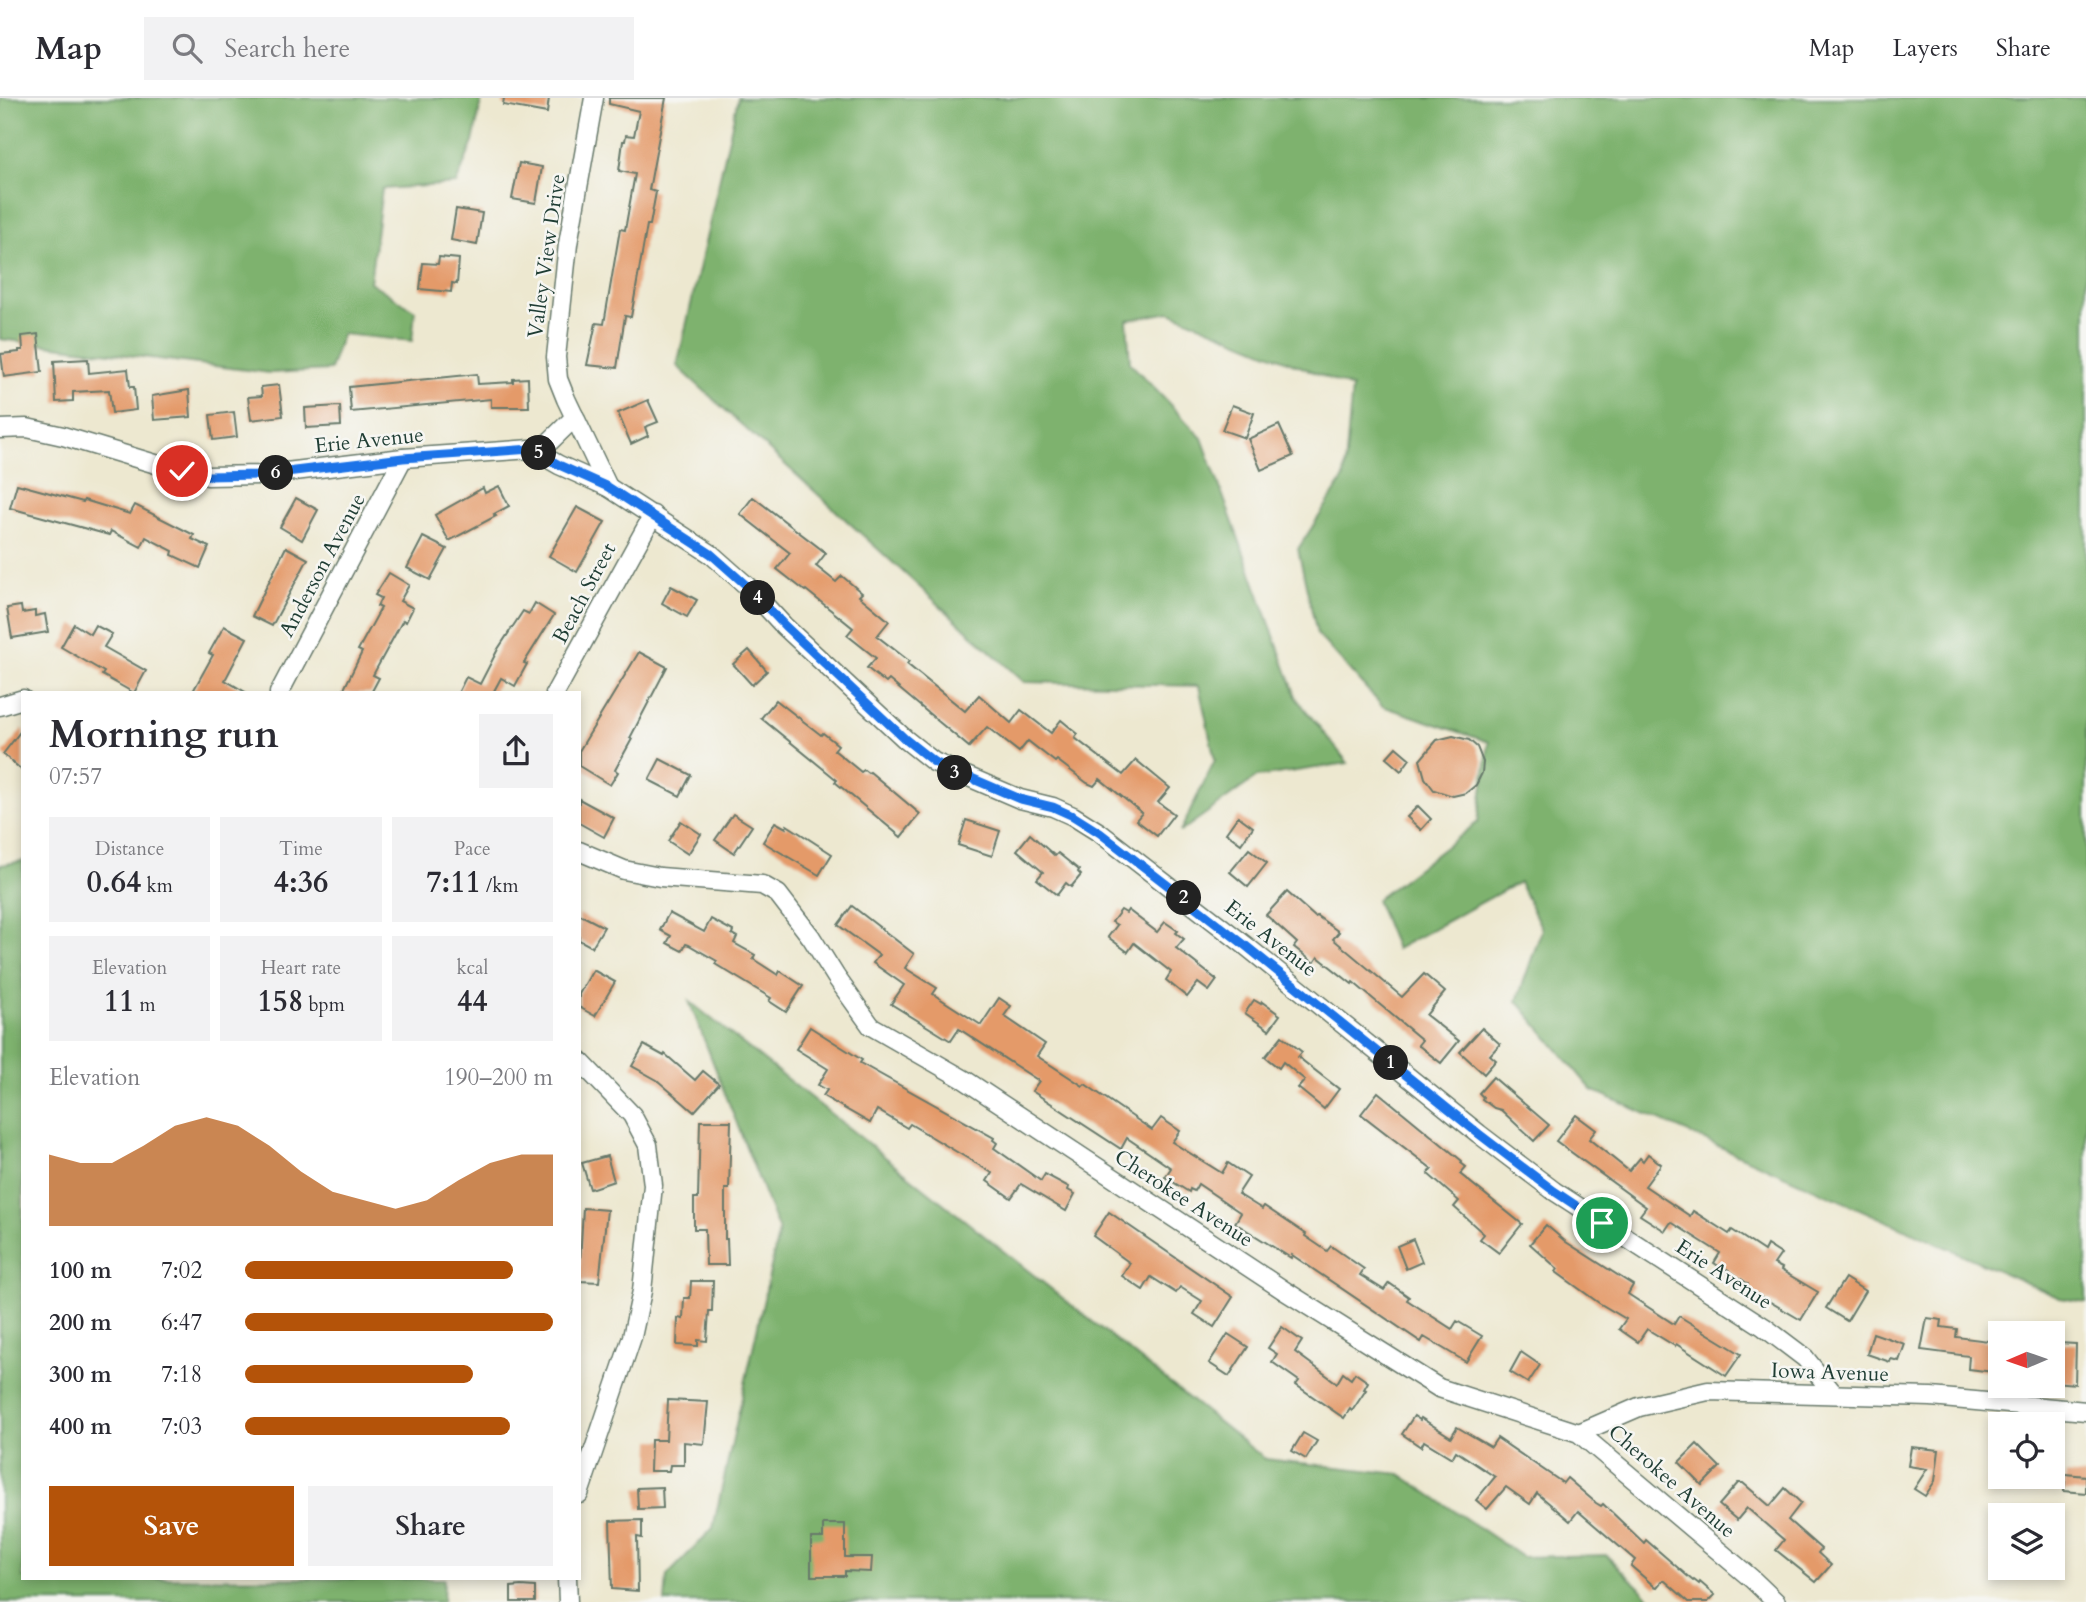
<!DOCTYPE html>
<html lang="en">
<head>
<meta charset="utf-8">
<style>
	body { margin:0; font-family:Cardo,serif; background:#f2f2f3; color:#2b2b33; height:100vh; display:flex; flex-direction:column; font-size:26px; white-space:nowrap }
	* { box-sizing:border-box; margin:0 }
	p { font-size:23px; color:#7c7c81 }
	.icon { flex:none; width:38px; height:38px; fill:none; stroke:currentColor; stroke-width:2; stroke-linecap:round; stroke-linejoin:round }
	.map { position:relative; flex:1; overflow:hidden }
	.details { position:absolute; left:21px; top:593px; width:560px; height:889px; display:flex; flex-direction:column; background:#fff; border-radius:0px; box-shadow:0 4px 10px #0003 }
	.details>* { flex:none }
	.needle { width:46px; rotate:268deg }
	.buttons { position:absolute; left:1988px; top:1223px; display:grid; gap:14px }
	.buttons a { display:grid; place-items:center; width:77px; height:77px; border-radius:0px; background:#fff; box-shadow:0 4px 10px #0003; font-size:35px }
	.pin { position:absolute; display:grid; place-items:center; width:60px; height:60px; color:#fff; margin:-30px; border:4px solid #fff; border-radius:50%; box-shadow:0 2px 7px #0007 }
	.km { position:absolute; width:35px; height:35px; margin:-18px; border-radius:50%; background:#222; color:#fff; font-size:19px; line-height:35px; text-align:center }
	.round { display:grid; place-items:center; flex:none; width:74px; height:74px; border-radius:0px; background:#f2f2f3 }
	.headline { display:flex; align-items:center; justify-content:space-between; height:119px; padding:0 28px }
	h1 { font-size:38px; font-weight:800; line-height:52px }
	.metrics { display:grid; grid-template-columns:repeat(3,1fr); gap:10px; height:119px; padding:7px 28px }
	.metrics div { display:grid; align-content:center; border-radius:0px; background:#f2f2f3; text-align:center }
	.metrics b { font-size:30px; font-weight:800 }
	.metrics small { font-size:19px; font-weight:400 }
	.metrics p { font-size:19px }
	.chart { height:196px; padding:14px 28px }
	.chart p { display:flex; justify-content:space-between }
	.chart svg { width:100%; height:126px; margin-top:7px; fill:#b45309; opacity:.7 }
	.cta { display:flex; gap:14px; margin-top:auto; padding:14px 28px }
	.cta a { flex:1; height:80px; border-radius:0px; background:#b45309; color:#fff; font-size:28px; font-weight:800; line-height:80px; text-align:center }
	.cta a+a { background:#f2f2f3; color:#2b2b33 }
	ul { padding:0 28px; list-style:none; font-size:23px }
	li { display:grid; grid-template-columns:112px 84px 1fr; align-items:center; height:52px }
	li i { height:18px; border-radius:9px; background:#b45309 }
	header { display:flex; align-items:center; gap:42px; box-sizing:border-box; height:98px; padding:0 35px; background:#fff; border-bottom:2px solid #e1e1e2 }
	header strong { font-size:33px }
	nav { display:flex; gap:38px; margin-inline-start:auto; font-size:24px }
	.search { width:490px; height:63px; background:#f2f2f3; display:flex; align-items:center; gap:18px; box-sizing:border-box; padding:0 24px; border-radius:0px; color:#7c7c81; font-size:26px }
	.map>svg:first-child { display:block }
	.forest { fill:#7eb26e; stroke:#4e7851; stroke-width:2 }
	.building { fill:#e49a69 }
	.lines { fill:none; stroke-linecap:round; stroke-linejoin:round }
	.minor-casing { stroke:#67796b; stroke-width:21 }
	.minor { stroke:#fff; stroke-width:18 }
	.route-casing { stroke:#fff; stroke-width:14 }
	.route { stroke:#1a73e8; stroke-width:9 }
	.labels { text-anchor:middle; stroke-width:5; stroke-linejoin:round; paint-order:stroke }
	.street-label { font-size:21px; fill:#1f3d34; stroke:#f6f6f2 }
</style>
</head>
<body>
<header>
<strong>Map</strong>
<div class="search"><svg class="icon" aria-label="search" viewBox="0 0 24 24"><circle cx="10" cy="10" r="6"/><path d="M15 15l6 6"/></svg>Search here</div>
<nav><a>Map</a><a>Layers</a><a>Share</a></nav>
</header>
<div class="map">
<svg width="2086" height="1504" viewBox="0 0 2086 1504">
	<rect width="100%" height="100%" fill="#f6f6f2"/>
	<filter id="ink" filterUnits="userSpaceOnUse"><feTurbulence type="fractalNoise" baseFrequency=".0143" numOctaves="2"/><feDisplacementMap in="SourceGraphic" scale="14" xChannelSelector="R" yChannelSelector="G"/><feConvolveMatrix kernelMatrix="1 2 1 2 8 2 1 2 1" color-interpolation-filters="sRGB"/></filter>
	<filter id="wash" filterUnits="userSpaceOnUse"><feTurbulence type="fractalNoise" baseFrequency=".00686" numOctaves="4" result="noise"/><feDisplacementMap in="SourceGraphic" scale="28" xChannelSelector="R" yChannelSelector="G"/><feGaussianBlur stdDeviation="1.57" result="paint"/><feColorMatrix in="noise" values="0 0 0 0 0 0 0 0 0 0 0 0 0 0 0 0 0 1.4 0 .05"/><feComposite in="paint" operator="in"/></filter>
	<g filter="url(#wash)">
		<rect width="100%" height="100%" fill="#ede8d0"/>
		<g class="forest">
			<polygon points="0,0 482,0 473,44 456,86 382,91 370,184 415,213 412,243 342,236 330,272 270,275 0,241"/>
			<polygon points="738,0 2086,0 2086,1204 2060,1200 1592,992 1517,903 1542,831 1519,784 1396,851 1376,802 1478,724 1489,644 1382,608 1317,536 1298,451 1344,380 1352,290 1170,214 1127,222 1130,265 1202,340 1297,601 1348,665 1257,679 1180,734 1215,662 1199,588 1024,584 677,268"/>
			<polygon points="23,763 23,1480 444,1481 443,1504 0,1504 0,767"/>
			<polygon points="689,903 1265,1361 1400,1376 1522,1459 1606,1457 1654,1504 665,1504 667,1478 713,1430 779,1133"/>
		</g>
		<g id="blocks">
			<g class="building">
				<polygon points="504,0 549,0 547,15 503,7"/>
				<polygon points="609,0 666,0 649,92 656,94 650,127 647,127 631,219 625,218 617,270 587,267 596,225 604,226 620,131 625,132 635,76 619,73 623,43 625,43 626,37 634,38 639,13 609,6"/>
				<polygon points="519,65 542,69 536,105 512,101"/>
				<polygon points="456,111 482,115 477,147 451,142"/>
				<polygon points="439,159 459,161 457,186 452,185 451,194 420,191 423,165 438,166"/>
				<polygon points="38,236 42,274 4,279 1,256 19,254 19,252 23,252 22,238"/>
				<polygon points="88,261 89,275 128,271 130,289 134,289 136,312 112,315 109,292 73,294 73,303 56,304 54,263"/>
				<polygon points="477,276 478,286 513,284 513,281 528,280 529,309 491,309 491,301 351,314 349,289"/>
				<polygon points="279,287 283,318 251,322 248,299 262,298 261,289"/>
				<polygon points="189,292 191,319 154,322 152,298"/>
				<polygon points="648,302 658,324 645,329 648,338 631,346 618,315"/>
				<polygon points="1232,307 1254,315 1245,340 1222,332"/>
				<polygon points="340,308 341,328 306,330 305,310"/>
				<polygon points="234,314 237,339 213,342 210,317"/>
				<polygon points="1279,327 1293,358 1261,372 1248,341"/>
				<polygon points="17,386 83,404 84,402 130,416 135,407 194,437 192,441 209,449 200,470 172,457 173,453 146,439 141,449 111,433 109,437 10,410"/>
				<polygon points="499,388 509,408 494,416 496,418 449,443 435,417 483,390 485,395"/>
				<polygon points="753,399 826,455 816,468 836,484 842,478 862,495 859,498 889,523 877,538 909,563 907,566 965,613 979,597 1011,625 1021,612 1051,635 1061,622 1078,636 1075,640 1123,677 1136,662 1170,690 1158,704 1174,716 1157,738 1136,722 1142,715 1100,681 1094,688 1087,685 1057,662 1055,664 1028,643 1019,654 987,629 969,649 889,582 886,585 867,570 876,560 847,537 853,530 806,492 805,493 777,471 790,455 740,416"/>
				<polygon points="296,400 318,412 302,442 280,429"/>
				<polygon points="577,409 605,424 577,474 549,458"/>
				<polygon points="423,439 447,451 430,482 407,470"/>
				<polygon points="286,449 308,461 272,528 252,518"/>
				<polygon points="389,475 409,487 400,503 413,510 406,524 403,522 373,577 379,580 371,595 342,595 362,554 358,552 381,510 377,508 381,500 375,497"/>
				<polygon points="671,488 697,502 687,519 662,505"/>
				<polygon points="535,505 554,517 524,565 527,566 515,588 501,580 494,593 497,595 458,595 466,579 480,586 498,551 523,513 529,516"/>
				<polygon points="21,508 22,515 35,513 35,518 45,516 48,534 12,540 7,510"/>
				<polygon points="74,526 90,536 95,527 112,536 104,549 146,573 134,595 102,577 104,574 61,549"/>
				<polygon points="224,528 247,540 225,582 247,595 192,595 213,557 209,555"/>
				<polygon points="749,552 767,573 752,587 733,566"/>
				<polygon points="639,554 667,569 630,640 632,641 615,672 618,674 610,687 579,668 579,653"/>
				<polygon points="776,602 821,637 823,635 838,647 834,652 861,674 864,672 868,675 870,674 920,716 901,739 835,684 837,682 761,620"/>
				<polygon points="23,630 23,673 3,656"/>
				<polygon points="1453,638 1469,642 1477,649 1483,664 1482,675 1476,687 1466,695 1453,698 1434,692 1425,680 1420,662 1437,642"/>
				<polygon points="1396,649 1410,661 1401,673 1386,660"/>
				<polygon points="660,661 691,677 680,698 649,682"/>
				<polygon points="579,701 614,720 604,739 579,725"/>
				<polygon points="1418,708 1431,721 1421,732 1407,719"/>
				<polygon points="733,716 752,728 734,755 715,742"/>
				<polygon points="1238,718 1253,729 1241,746 1226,735"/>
				<polygon points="966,722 1000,733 992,758 958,747"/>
				<polygon points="681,723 701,736 688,756 668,743"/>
				<polygon points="775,724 786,730 787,727 832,756 819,777 763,744"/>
				<polygon points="1030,736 1055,758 1058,755 1079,772 1078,774 1081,777 1071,789 1066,785 1057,797 1037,781 1043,774 1017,752"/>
				<polygon points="1249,751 1267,765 1248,789 1230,774"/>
				<polygon points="1287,794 1315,819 1317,818 1339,834 1333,841 1402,899 1424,876 1445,894 1426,917 1459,943 1441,965 1418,947 1422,942 1353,884 1352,886 1318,859 1314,865 1294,849 1297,845 1266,817"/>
				<polygon points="852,808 914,856 905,870 937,890 933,896 981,927 999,900 1011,908 1004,918 1045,946 1037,958 1083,988 1085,986 1152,1032 1161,1020 1180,1033 1172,1044 1222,1075 1228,1065 1249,1079 1238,1096 1262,1111 1264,1108 1306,1136 1305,1138 1327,1153 1331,1148 1364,1171 1360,1177 1384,1192 1389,1185 1409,1199 1407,1202 1452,1231 1457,1223 1482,1238 1466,1264 1424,1239 1421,1244 1292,1157 1291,1160 1235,1125 1241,1115 1198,1086 1194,1093 1190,1091 1189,1094 1165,1079 1171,1070 1127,1040 1121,1051 1032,993 1039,983 959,931 951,943 891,906 904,887 873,865 879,857 838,827"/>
				<polygon points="1121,812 1126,815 1128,812 1157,834 1165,824 1178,833 1176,835 1184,841 1176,850 1217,882 1209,893 1198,885 1187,899 1166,882 1171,874 1134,845 1128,854 1108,839 1117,827 1112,824"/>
				<polygon points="669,815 704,834 711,821 733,833 732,836 737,839 734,845 755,857 753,861 778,877 780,873 803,888 786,914 769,903 771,900 715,866 717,863 689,847 686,846 682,853 667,845 671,838 660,832"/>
				<polygon points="579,816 604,829 592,849 579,842"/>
				<polygon points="593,872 615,884 595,918 579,909 579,896"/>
				<polygon points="1254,902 1261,906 1262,904 1280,917 1269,932 1245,915"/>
				<polygon points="810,929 862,962 860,965 994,1040 993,1042 997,1045 994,1050 1041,1083 1045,1076 1069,1089 1068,1092 1075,1096 1066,1113 1021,1086 1011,1100 987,1083 992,1075 910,1026 907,1030 877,1012 870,1025 823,998 827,992 818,987 828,971 796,951"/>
				<polygon points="1482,930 1500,946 1490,957 1496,962 1484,976 1460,954"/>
				<polygon points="1282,938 1302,954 1298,959 1339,991 1324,1011 1298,990 1305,982 1283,964 1279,970 1265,959"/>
				<polygon points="644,947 664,958 665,956 695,982 703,973 719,986 694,1014 657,982 632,968"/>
				<polygon points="1493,979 1549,1027 1534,1043 1501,1012 1494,1010 1482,1001 1483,999 1479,995"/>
				<polygon points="1378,994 1462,1063 1461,1065 1466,1069 1460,1076 1522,1126 1499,1155 1480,1141 1484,1136 1454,1109 1459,1103 1428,1076 1432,1071 1361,1016"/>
				<polygon points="1576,1017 1596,1032 1589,1041 1629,1073 1640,1060 1643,1063 1648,1056 1661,1066 1645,1088 1690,1118 1693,1113 1729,1136 1732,1132 1764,1153 1767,1147 1781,1156 1774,1166 1782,1170 1781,1172 1818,1194 1801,1222 1748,1191 1748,1186 1727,1171 1726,1173 1714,1165 1720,1155 1671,1124 1665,1133 1640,1117 1646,1109 1556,1043"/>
				<polygon points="700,1023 731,1023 729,1091 725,1091 725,1141 727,1141 728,1167 706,1167 705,1131 694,1131 694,1100 698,1100"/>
				<polygon points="607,1058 614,1083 590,1091 582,1065"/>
				<polygon points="583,1110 607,1112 599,1184 579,1183"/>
				<polygon points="1109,1114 1233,1199 1214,1229 1194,1216 1202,1203 1180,1189 1176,1195 1151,1179 1143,1192 1122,1178 1130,1165 1093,1138"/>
				<polygon points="1546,1127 1566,1144 1633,1187 1628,1196 1674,1226 1679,1218 1741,1256 1726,1278 1676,1246 1675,1248 1647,1231 1638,1244 1619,1231 1626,1221 1599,1205 1556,1174 1558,1171 1530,1146"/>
				<polygon points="1413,1141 1422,1164 1406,1171 1397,1148"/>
				<polygon points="1845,1180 1865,1193 1847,1223 1826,1210"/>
				<polygon points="691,1183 713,1183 712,1213 709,1213 707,1243 698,1242 698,1248 677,1247 678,1220 683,1221 684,1200 690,1200"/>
				<polygon points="1927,1220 1942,1222 1941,1229 1957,1231 1956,1239 1997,1244 1994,1274 1968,1271 1969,1258 1921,1252"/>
				<polygon points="1282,1229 1302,1243 1295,1254 1337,1285 1343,1275 1351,1281 1355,1275 1368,1284 1364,1291 1366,1292 1352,1313 1350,1311 1344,1320 1296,1287 1299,1283 1272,1264 1277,1256 1268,1250"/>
				<polygon points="1873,1235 1905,1246 1899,1263 1891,1261 1890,1264 1867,1256"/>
				<polygon points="1228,1236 1248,1249 1229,1278 1209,1265"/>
				<polygon points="2058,1245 2076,1246 2075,1286 2054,1284"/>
				<polygon points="1521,1254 1540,1267 1528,1285 1510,1274"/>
				<polygon points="668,1302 708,1304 704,1346 684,1344 684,1367 670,1367 669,1373 650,1373 651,1342 666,1342"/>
				<polygon points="1414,1318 1420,1322 1421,1320 1451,1339 1457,1329 1491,1349 1497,1340 1563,1385 1567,1380 1596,1405 1601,1408 1603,1406 1644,1445 1646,1442 1693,1483 1694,1482 1699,1486 1700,1484 1715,1497 1708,1504 1689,1504 1665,1483 1662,1483 1657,1489 1654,1488 1631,1468 1635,1462 1578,1413 1570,1423 1537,1395 1530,1406 1506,1389 1487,1411 1476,1402 1495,1379 1456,1353 1452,1360 1424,1343 1421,1349 1402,1336"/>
				<polygon points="1303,1335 1317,1343 1306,1361 1292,1353"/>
				<polygon points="1697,1346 1720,1369 1702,1387 1679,1364"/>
				<polygon points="1911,1349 1939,1352 1935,1383 1925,1398 1914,1391 1927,1371 1908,1368"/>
				<polygon points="2066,1376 2086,1378 2086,1395 2064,1393"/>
				<polygon points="1738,1385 1743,1385 1770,1408 1785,1390 1801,1405 1788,1422 1821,1451 1818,1455 1831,1467 1816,1484 1776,1452 1784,1442 1747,1410 1737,1422 1719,1407"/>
				<polygon points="662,1389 663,1410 638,1411 637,1390"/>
				<polygon points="642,1422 642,1440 637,1439 638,1493 612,1491 610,1423"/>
				<polygon points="823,1426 845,1426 845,1459 872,1459 871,1474 845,1473 845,1478 811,1478 811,1440 823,1440"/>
				<polygon points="521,1488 535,1489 535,1504 511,1504 511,1489"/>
			</g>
		</g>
	</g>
	<g filter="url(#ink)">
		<use href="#blocks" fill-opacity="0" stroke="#67796b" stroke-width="2"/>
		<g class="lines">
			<defs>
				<g id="minor">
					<polyline points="594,0 568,146 556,259 558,281 566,301 608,389"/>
					<polyline points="0,331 27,330 63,338 159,367 208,378 261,377 403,360 531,351 559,367 608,389 711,456 747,488 784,528 905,641 934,664 1020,701 1053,709 1073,718 1100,735 1246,848 1479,1036 1554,1093 1764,1229 1805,1260 1833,1295"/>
					<polyline points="538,355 575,319"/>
					<polyline points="279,595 403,360"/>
					<polyline points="555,595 653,417"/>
					<polyline points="0,608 23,601"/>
					<polyline points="579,753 624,772 660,779 762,787 778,796 811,839 836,879 871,928 965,982 1285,1193 1439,1290 1579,1335 1752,1481 1776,1504"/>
					<polyline points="579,962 632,1017 648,1047 653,1087 642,1193 632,1239 579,1396"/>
					<polyline points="1579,1335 1639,1309 1708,1293 1931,1299 2086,1313"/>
					<polyline points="567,1480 568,1504"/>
				</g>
			</defs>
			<use href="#minor" class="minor-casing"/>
			<use href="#minor" class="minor"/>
		</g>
	</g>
	<g class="lines" filter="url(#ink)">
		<defs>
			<polyline id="route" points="182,373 208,378 261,377 403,360 531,351 559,367 608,389 711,456 747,488 785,528 905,641 934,664 1020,701 1053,709 1073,718 1100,735 1246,848 1479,1036 1554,1093 1602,1125"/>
		</defs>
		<use href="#route" class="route-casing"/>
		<use href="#route" class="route"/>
	</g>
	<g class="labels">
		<g class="street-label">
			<text transform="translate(546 158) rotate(-82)" y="7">Valley View Drive</text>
			<text transform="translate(369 342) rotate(-6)" y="7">Erie Avenue</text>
			<text transform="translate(322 467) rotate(-62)" y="7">Anderson Avenue</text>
			<text transform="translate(584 495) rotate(-62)" y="7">Beach Street</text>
			<text transform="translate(1271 840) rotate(38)" y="7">Erie Avenue</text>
			<text transform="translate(1184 1100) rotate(33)" y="7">Cherokee Avenue</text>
			<text transform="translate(1724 1176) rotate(33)" y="7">Erie Avenue</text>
			<text transform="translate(1830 1274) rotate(2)" y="7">Iowa Avenue</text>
			<text transform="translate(1672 1383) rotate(41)" y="7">Cherokee Avenue</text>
		</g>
	</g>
</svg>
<div class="buttons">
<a><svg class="needle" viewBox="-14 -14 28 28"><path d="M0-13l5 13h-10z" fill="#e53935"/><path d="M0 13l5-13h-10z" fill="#7c7c81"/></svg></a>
<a><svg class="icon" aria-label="locate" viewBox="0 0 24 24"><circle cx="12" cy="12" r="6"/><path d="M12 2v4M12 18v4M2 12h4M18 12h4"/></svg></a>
<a><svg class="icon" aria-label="layers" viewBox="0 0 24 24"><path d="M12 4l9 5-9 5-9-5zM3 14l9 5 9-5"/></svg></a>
</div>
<div class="pin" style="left:1602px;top:1125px;background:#1e9e55"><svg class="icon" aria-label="arrive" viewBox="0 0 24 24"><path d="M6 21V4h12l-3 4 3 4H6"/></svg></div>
<div class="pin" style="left:182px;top:373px;background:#d93025"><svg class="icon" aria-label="check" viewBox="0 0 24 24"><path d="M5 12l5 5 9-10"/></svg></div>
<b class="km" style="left:1391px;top:965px">1</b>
<b class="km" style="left:1184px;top:800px">2</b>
<b class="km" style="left:955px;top:675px">3</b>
<b class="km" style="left:758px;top:500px">4</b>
<b class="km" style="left:539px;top:355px">5</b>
<b class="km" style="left:276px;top:375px">6</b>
<section class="details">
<div class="headline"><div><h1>Morning run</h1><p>07:57</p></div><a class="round"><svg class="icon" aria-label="share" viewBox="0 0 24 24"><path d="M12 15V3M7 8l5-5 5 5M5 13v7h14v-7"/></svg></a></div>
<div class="metrics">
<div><p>Distance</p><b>0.64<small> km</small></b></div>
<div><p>Time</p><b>4:36</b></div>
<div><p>Pace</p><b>7:11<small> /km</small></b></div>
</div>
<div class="metrics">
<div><p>Elevation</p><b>11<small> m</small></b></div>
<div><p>Heart rate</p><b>158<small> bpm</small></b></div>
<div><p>kcal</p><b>44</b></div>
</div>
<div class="chart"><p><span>Elevation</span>190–200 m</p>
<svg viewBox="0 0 160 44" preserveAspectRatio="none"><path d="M0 44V19L10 22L20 22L30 16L40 9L50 6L60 9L70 16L80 25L90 32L100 35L110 38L120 35L130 28L140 22L150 19L160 19V44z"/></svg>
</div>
<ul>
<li><b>100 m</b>7:02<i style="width:87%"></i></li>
<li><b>200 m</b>6:47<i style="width:100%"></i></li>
<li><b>300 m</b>7:18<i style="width:74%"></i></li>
<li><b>400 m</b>7:03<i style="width:86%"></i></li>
</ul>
<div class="cta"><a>Save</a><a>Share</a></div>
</section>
</div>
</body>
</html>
